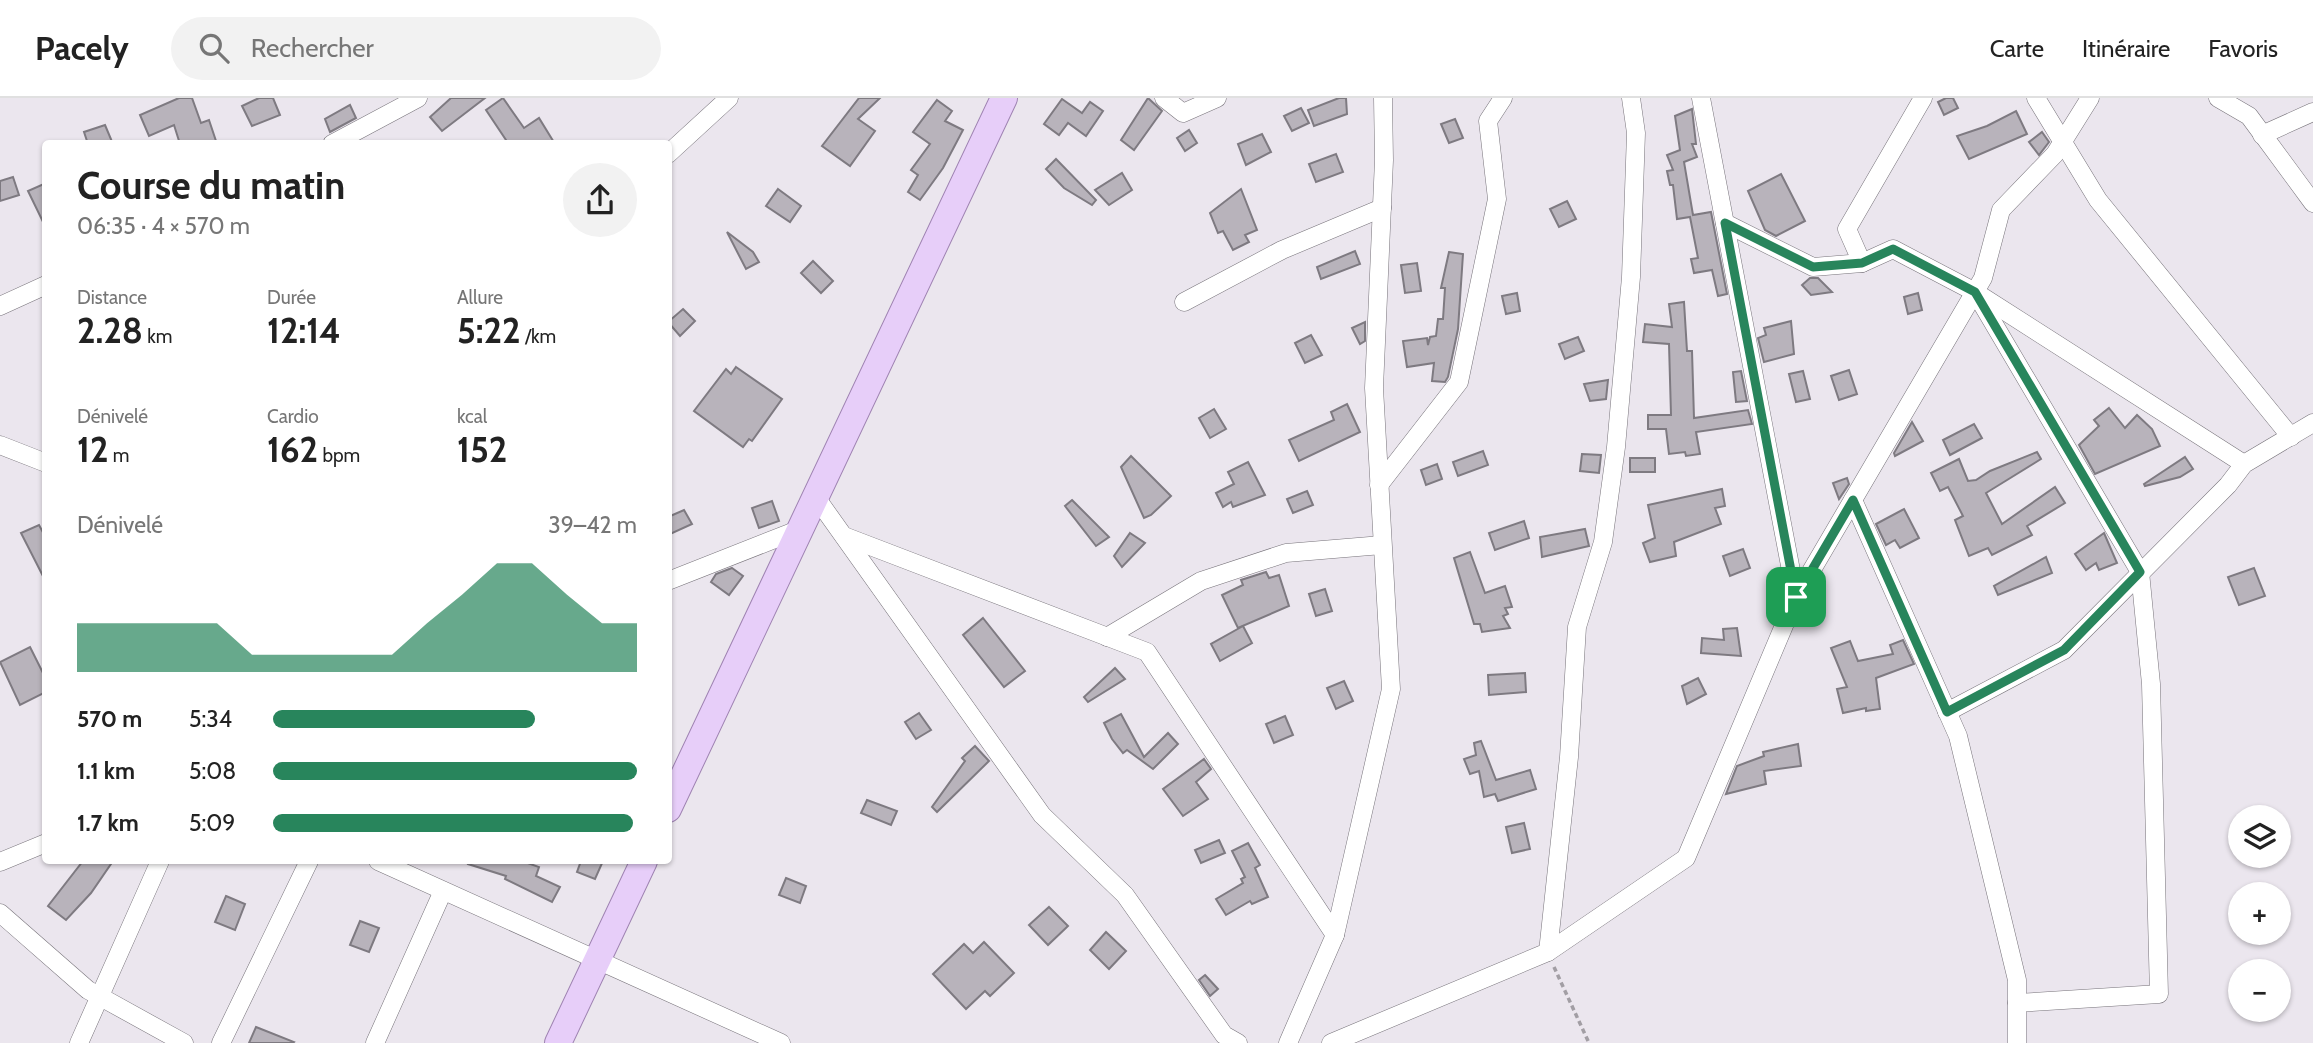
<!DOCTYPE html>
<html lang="fr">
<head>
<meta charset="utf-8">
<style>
	body { margin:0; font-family:Cabin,sans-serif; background:#f2f2f2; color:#222; height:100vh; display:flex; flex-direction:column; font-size:26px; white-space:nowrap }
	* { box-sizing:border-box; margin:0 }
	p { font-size:23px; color:#767676 }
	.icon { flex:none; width:38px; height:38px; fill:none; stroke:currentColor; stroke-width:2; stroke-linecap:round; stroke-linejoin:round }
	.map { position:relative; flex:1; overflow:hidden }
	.drawer { position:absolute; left:42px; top:42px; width:630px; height:724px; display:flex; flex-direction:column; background:#fff; border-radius:7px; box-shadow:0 2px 5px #0004 }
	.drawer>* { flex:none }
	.controls { position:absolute; left:2228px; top:707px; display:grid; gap:14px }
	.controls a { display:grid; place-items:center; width:63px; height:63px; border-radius:50%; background:#fff; box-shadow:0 2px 5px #0004; font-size:35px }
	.pin { position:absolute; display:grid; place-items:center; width:60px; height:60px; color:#fff; margin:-30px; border-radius:14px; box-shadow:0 4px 10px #0006 }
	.round { display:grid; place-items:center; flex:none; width:74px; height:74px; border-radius:37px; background:#f2f2f2 }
	.headline { display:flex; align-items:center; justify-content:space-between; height:119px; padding:0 35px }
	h1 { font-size:38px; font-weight:700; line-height:52px }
	.figures { display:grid; grid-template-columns:repeat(3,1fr); gap:10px; height:119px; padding:7px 35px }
	.figures div { display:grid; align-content:center }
	.figures b { font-size:35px; font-weight:700 }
	.figures small { font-size:19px; font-weight:400 }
	.figures p { font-size:19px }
	.chart { height:196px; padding:14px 35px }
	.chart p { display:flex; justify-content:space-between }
	.chart svg { width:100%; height:126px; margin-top:7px; fill:#28855c; opacity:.7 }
	ul { padding:0 35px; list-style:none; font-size:23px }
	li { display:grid; grid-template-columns:112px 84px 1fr; align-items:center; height:52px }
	li i { height:18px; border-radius:9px; background:#28855c }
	header { display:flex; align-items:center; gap:42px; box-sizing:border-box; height:98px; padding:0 35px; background:#fff; border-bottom:2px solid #e0e0e0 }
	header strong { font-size:33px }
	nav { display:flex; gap:38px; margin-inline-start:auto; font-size:24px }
	.search { width:490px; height:63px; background:#f2f2f2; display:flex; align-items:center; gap:18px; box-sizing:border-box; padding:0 24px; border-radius:38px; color:#767676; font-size:26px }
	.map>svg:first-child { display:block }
	.building { fill:#b8b3bb; stroke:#7e7a81; stroke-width:2 }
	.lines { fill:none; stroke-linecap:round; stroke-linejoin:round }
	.street-casing { stroke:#77737a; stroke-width:19 }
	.primary-casing { stroke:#9f83b2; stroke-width:28 }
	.path { stroke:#a29ea4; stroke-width:3.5; stroke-dasharray:5 3.5; stroke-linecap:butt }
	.street { stroke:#fff; stroke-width:18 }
	.primary { stroke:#e7cef9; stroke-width:26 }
	.route-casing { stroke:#fff; stroke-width:14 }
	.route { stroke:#28855c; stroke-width:9 }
</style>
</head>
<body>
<header>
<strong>Pacely</strong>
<div class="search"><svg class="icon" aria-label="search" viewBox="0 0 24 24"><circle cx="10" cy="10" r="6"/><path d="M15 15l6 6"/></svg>Rechercher</div>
<nav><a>Carte</a><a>Itinéraire</a><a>Favoris</a></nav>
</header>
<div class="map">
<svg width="2313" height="945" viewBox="0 0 2313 945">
	<rect width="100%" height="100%" fill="#ebe6ee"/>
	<g class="building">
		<polygon points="179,0 192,0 201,25 209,22 217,46 180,46 174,27 149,38 140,17"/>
		<polygon points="259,0 273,0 280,17 252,28 242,8"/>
		<polygon points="451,0 485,0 442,33 430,19"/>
		<polygon points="503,0 524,30 539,20 555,46 500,46 506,42 486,12"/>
		<polygon points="859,0 880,0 858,21 875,33 850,68 822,48"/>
		<polygon points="1148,0 1162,13 1134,52 1121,42"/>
		<polygon points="1339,0 1346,0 1347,16 1314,28 1308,12"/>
		<polygon points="1946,0 1953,0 1958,10 1944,17 1938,4"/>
		<polygon points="1062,1 1082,15 1090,4 1103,13 1086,38 1068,25 1059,37 1044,26"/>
		<polygon points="937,2 952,13 945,23 963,32 943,70 920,102 908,94 918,77 911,72 930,46 913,34"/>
		<polygon points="350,7 356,20 330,34 325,21"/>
		<polygon points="1301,10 1309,25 1292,33 1284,18"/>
		<polygon points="1692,11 1696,46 1692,46 1697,59 1684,64 1693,117 1711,114 1727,196 1718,198 1712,172 1694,175 1691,161 1698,160 1690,119 1677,121 1673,87 1670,87 1667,73 1673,72 1667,57 1680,52 1675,18"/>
		<polygon points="2016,13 2027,36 1969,61 1957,38 1987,28"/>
		<polygon points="1455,21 1463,40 1449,45 1441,26"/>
		<polygon points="105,27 113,46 88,46 84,34"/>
		<polygon points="1189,32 1197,45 1185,53 1177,40"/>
		<polygon points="2042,34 2049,44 2039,57 2029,44"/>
		<polygon points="1262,36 1271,54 1246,67 1238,46"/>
		<polygon points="1336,56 1343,74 1316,84 1309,66"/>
		<polygon points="1056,61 1096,102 1092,107 1064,90 1046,71"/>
		<polygon points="1122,75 1132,92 1109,107 1095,92"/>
		<polygon points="1781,76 1805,123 1776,138 1765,132 1748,93"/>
		<polygon points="13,79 19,97 0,103 0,83"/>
		<polygon points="46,85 46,130 28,93"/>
		<polygon points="778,91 801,108 790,124 766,108"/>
		<polygon points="1241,91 1257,132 1245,137 1249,144 1233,152 1223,133 1218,135 1210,115"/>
		<polygon points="1567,103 1576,121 1559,129 1550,111"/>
		<polygon points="727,134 753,154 759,164 746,171"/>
		<polygon points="1355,153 1360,166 1321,181 1317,169"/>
		<polygon points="1449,154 1463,156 1458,231 1448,279 1445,284 1432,283 1434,265 1407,269 1403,243 1427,240 1428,247 1430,239 1436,238 1438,221 1443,221 1445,190 1441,190"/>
		<polygon points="813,163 833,183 821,195 801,175"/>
		<polygon points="1417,165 1421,193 1405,195 1401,167"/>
		<polygon points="1810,180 1818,180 1832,194 1811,197 1802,187"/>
		<polygon points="1517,195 1520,213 1506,216 1502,198"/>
		<polygon points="1918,195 1922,212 1908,216 1904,199"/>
		<polygon points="1684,204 1687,253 1692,253 1694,320 1748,312 1752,326 1696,334 1700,356 1686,358 1685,354 1669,356 1666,331 1648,331 1648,317 1671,317 1669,246 1643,244 1645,226 1672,229 1669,206"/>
		<polygon points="683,211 695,223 680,238 668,224"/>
		<polygon points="1791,223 1794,256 1764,264 1758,240 1766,237 1764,230"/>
		<polygon points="1365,224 1365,243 1360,246 1352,230"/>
		<polygon points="1311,237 1322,257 1305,265 1295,245"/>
		<polygon points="1578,239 1584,253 1565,261 1559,246"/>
		<polygon points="736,269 782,301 752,343 749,341 743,349 694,313 726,271 731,276"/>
		<polygon points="1849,272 1857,296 1839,302 1831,278"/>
		<polygon points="1741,273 1747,303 1736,304 1733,274"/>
		<polygon points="1803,273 1810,301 1796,304 1789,276"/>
		<polygon points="1608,282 1606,301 1590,303 1584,286"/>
		<polygon points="1347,306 1360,334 1299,363 1289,342 1334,322 1331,314"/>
		<polygon points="2109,310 2125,330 2137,317 2152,331 2160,348 2095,376 2079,347 2099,328 2094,322"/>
		<polygon points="1214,311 1226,331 1210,340 1199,320"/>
		<polygon points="1912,324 1923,343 1895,358 1894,355"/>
		<polygon points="1974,326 1982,340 1950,357 1943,342"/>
		<polygon points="1483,353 1488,367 1458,378 1453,364"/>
		<polygon points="2037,354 2041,361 1986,395 2002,426 2055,389 2065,405 2027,428 2032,437 1992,457 1988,450 1969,458 1955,422 1963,418 1948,389 1940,393 1931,375 1959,361 1968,383 1976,382 1990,373"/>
		<polygon points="1582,356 1601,357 1599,375 1580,373"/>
		<polygon points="1131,358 1171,398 1151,417 1144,420 1121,369"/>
		<polygon points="2185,359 2193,371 2180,379 2145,388 2144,386"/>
		<rect x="1630" y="360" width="25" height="14"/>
		<polygon points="1248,364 1265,397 1233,409 1231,404 1223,409 1216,395 1234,386 1228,374"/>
		<polygon points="1437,366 1442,381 1426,387 1421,372"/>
		<polygon points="1847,380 1849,386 1839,401 1833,385"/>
		<polygon points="1722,391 1725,408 1715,410 1721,426 1674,444 1676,458 1650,464 1643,445 1655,440 1648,407"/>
		<polygon points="1307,393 1313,407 1293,415 1287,401"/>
		<polygon points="1072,402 1109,439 1096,448 1065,408"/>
		<polygon points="772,403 779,423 759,430 752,410"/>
		<polygon points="1904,411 1919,440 1900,450 1895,442 1886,447 1876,426"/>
		<polygon points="684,412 692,426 668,437 668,419"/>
		<polygon points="1524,423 1529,440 1495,452 1489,435"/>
		<polygon points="39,427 46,440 46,484 21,435"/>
		<polygon points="1585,431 1589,448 1542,459 1540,439"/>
		<polygon points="1130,435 1145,445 1122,469 1114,458"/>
		<polygon points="2104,435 2117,465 2099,472 2096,465 2086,472 2075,456"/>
		<polygon points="1743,451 1750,470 1730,478 1723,458"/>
		<polygon points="1470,454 1485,495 1505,488 1512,509 1505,510 1508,516 1503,518 1510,530 1482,534 1480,526 1474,526 1454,460"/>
		<polygon points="2046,459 2052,475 1998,497 1994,488"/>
		<polygon points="732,470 743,478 729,497 711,484 716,476"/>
		<polygon points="2254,470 2265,498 2239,507 2228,479"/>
		<polygon points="1266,474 1269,480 1279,477 1289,508 1238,530 1222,497 1243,487 1241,482"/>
		<polygon points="1325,491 1332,513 1316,518 1309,496"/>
		<polygon points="983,520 1025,573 1004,589 963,537"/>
		<polygon points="1243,528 1252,545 1220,563 1211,546"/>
		<polygon points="1737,530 1741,558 1701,555 1702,540 1724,542 1723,531"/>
		<polygon points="1903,542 1914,566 1876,580 1880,611 1866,613 1866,610 1843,615 1837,591 1847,589 1831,550 1850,543 1858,563 1893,556 1890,547"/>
		<polygon points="30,549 46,581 46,594 20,607 0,564"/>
		<polygon points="1115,570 1125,581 1088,604 1084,599"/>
		<polygon points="1525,575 1526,594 1489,597 1488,577"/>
		<polygon points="1698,580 1706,596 1687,606 1682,588"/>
		<polygon points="1344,583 1353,603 1336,611 1327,590"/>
		<polygon points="919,615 931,632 916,641 905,624"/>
		<polygon points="1121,616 1144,659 1168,635 1178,646 1153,671 1127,652 1123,655 1112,641 1104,625"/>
		<polygon points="1285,618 1293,637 1274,645 1266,626"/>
		<polygon points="1481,643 1496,682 1530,672 1536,691 1498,703 1495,696 1484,699 1479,673 1470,676 1464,661 1476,657 1474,645"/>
		<polygon points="1798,646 1801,668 1764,673 1766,686 1726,696 1737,668 1764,658 1763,654"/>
		<polygon points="975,648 989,663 937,714 932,709 965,663 962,660"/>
		<polygon points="1204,661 1211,671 1196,684 1208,701 1183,718 1163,691"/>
		<polygon points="867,702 897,713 891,727 861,715"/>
		<polygon points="1524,725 1530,751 1512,755 1506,729"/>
		<polygon points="1219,742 1225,755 1201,765 1195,752"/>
		<polygon points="1248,745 1260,767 1255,770 1268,799 1252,806 1250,803 1226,817 1216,801 1243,785 1241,781 1245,779 1232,753"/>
		<polygon points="83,763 113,763 91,795 66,822 48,808"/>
		<polygon points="469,763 522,763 539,769 536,778 560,789 552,804 505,781 506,778 468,766"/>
		<polygon points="581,763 603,763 595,781 577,774"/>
		<polygon points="786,780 806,788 800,805 779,797"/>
		<polygon points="226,798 245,806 235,832 215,824"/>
		<polygon points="1049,809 1068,828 1048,847 1029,827"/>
		<polygon points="360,823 379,830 369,854 350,847"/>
		<polygon points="1106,834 1126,853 1109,871 1090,852"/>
		<polygon points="984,844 1014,875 990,898 985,893 966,911 933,876 964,846 973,855"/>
		<polygon points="1205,877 1218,891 1210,898 1199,882"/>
		<polygon points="256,929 294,944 293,945 249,945"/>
	</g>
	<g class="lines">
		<defs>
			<g id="street">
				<polyline points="1164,0 1183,15 1217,0"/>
				<polyline points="1701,0 1796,499"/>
				<polyline points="2036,0 2098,102 2291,339"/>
				<polyline points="2218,0 2249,18 2313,105"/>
				<polyline points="2262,37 2313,14"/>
				<polyline points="332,46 418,0"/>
				<polyline points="668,56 729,0"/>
				<polyline points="1725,125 1813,169 1862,165 1893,151 1975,194 2244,366"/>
				<polyline points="1862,165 1847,131 1923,0"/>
				<polyline points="1975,194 2140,474 2151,586 2159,896 2017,905"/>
				<polyline points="1184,204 1282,152 1382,110"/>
				<polyline points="0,208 46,187"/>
				<polyline points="0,347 46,365"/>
				<polyline points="1379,387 1459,284 1497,101 1488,23 1503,0"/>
				<polyline points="815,398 1042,717 1125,797 1224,937 1238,945"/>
				<polyline points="1853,402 1958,638 2017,882 2017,945"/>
				<polyline points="844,438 1147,554 1335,837"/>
				<polyline points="668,483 800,431"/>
				<polyline points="1107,539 1201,483 1286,455 1382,447"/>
				<polyline points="1947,614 2064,552 2228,387 2244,366 2313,325"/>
				<polyline points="378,763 781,945"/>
				<polyline points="0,764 46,745"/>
				<polyline points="0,815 88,892 184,945"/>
				<polyline points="1548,854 1569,659 1577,529 1603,444 1616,349 1631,179 1636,35 1631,0"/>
				<polyline points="79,945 160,763"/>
				<polyline points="221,945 309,763"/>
				<polyline points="375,945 443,793"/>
				<polyline points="1288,945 1335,837 1391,591 1374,290 1384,62 1383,0"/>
				<polyline points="1331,945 1548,854 1686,760 1796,499 1983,180 2001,112 2055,56 2090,0"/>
			</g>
			<g id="primary">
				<polyline points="668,711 1004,0"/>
				<polyline points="558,945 644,763"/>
			</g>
		</defs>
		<use href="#street" class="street-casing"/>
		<use href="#primary" class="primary-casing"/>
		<polyline class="path" points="1554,869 1589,945"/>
		<use href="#street" class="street"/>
		<use href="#primary" class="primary"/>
	</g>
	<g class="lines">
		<defs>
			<polygon id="route" points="1725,125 1813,169 1862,165 1893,151 1975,194 2140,474 2064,552 1947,614 1853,402 1796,499"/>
		</defs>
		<use href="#route" class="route-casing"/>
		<use href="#route" class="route"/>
	</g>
</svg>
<div class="controls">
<a><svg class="icon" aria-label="layers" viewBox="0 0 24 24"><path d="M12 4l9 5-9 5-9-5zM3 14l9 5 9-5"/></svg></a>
<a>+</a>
<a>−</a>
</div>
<div class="pin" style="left:1796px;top:499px;background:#1e9e55"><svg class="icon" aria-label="arrive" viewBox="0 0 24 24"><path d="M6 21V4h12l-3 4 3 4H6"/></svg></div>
<section class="drawer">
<div class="headline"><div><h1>Course du matin</h1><p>06:35 · 4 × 570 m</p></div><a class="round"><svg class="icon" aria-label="share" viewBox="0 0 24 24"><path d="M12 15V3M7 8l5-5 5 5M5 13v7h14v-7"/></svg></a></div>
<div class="figures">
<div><p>Distance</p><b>2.28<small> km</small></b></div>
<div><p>Durée</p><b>12:14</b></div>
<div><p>Allure</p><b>5:22<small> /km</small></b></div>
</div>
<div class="figures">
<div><p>Dénivelé</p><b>12<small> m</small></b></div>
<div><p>Cardio</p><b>162<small> bpm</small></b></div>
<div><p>kcal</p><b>152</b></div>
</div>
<div class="chart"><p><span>Dénivelé</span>39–42 m</p>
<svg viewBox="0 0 160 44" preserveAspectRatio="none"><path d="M0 44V27L10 27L20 27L30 27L40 27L50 38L60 38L70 38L80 38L90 38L100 27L110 17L120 6L130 6L140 17L150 27L160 27V44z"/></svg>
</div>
<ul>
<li><b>570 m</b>5:34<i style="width:72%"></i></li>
<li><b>1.1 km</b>5:08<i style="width:100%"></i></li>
<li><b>1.7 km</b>5:09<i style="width:99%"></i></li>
</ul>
</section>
</div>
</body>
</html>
